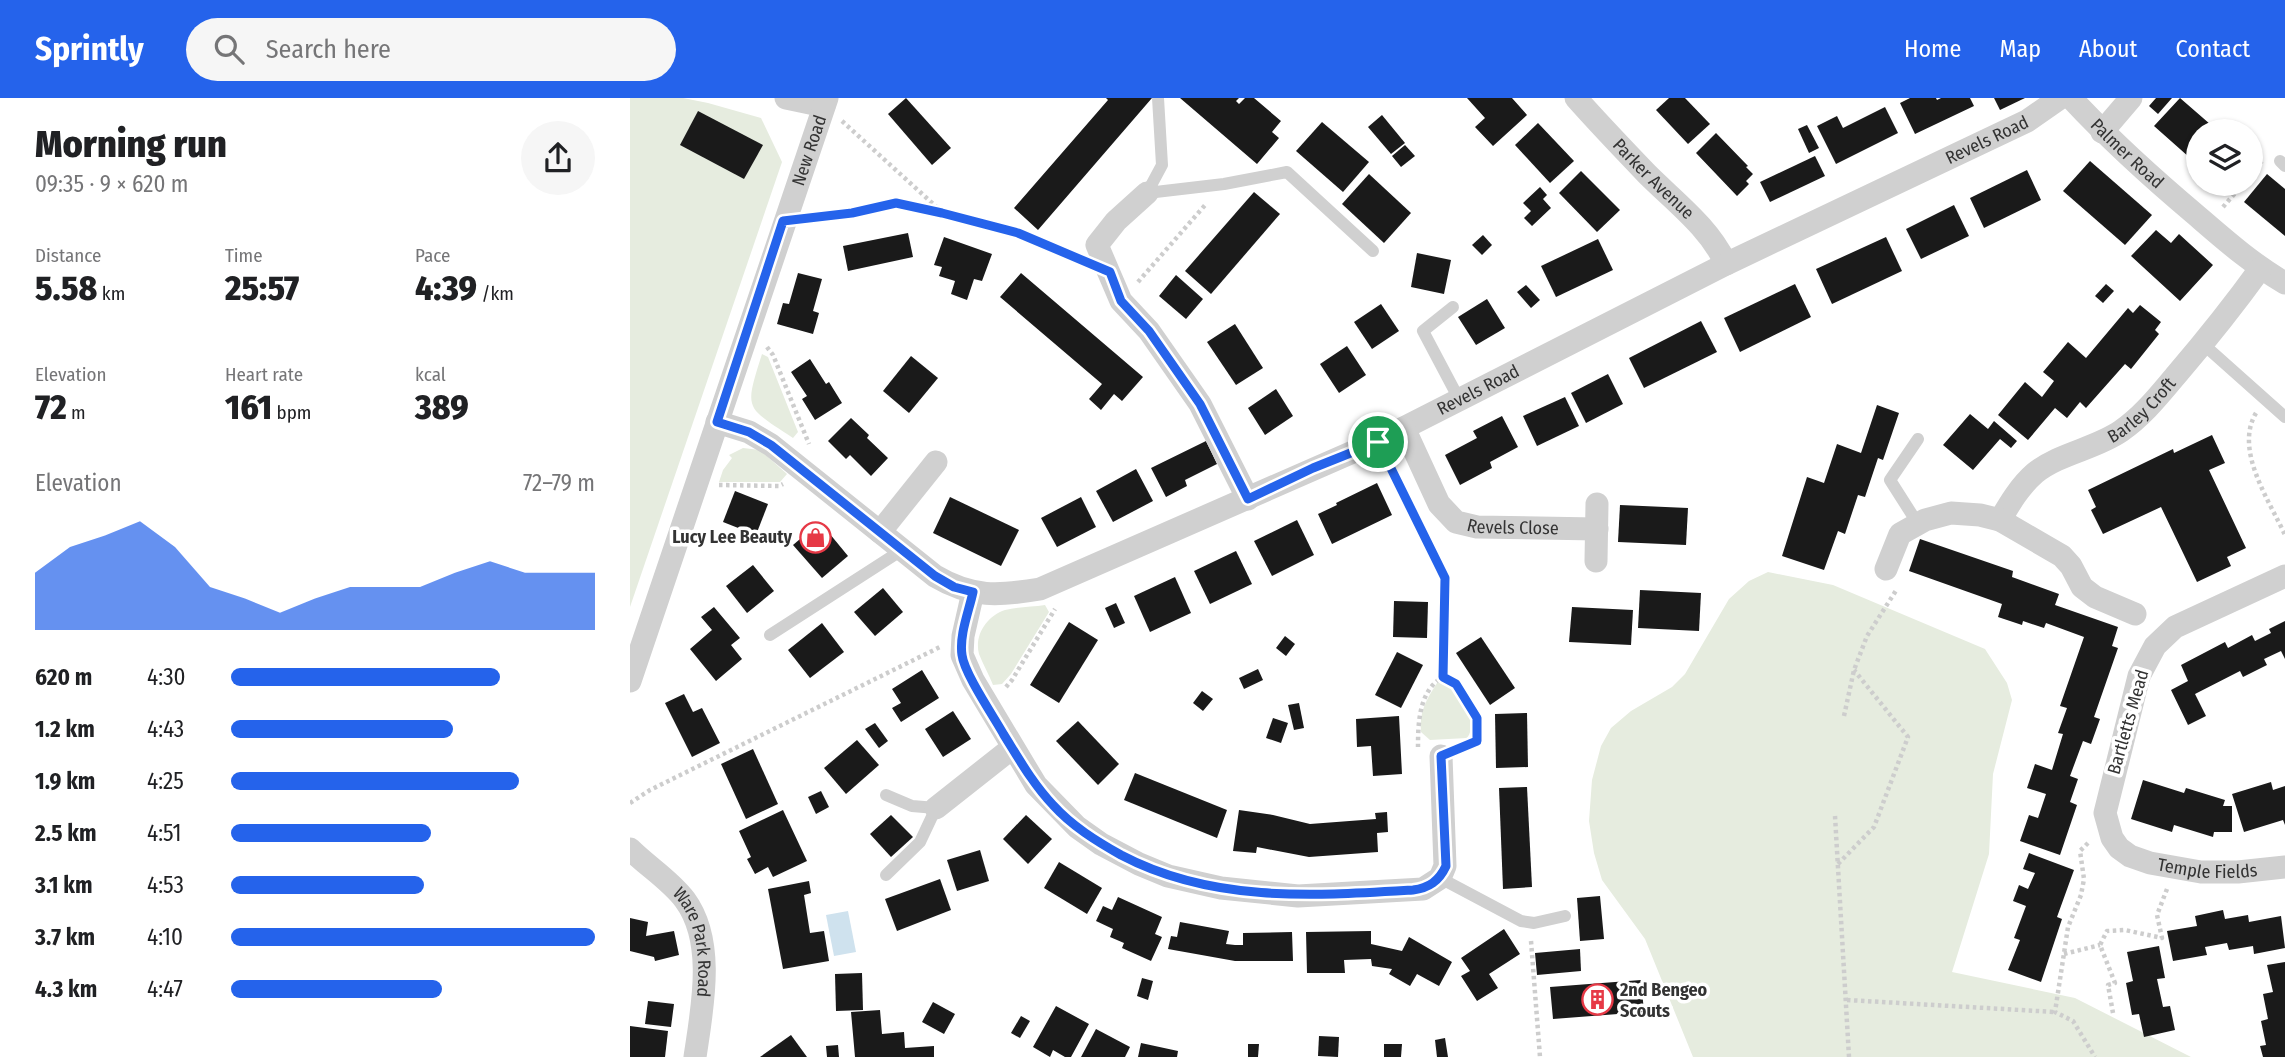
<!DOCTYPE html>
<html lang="en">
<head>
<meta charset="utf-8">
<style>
	body { margin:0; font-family:"Fira Sans Condensed",sans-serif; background:#f6f6f6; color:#202124; height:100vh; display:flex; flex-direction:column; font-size:26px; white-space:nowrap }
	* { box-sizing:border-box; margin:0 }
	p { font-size:23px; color:#757577 }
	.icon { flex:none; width:38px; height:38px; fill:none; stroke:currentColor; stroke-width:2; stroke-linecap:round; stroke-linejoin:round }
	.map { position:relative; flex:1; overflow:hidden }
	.side { display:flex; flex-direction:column; background:#fff; width:630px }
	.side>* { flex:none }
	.buttons { position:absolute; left:1556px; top:21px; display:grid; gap:14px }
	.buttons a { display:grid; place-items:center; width:77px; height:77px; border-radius:50%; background:#fff; box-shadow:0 2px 5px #0004; font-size:35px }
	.pin { position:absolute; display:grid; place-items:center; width:60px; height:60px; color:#fff; margin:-30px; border:4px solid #fff; border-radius:50%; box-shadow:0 2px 7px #0007 }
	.round { display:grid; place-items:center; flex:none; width:74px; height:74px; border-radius:37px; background:#f6f6f6 }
	.overview { display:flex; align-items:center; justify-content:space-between; height:119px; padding:0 35px }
	h1 { font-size:38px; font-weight:800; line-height:52px }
	.stats { display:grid; grid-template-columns:repeat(3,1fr); gap:10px; height:119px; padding:7px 35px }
	.stats div { display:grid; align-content:center }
	.stats b { font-size:35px; font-weight:800 }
	.stats small { font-size:19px; font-weight:400 }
	.stats p { font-size:19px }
	.chart { height:196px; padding:14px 35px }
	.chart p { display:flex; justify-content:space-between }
	.chart svg { width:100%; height:126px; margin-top:7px; fill:#2563eb; opacity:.7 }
	ul { padding:0 35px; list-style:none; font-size:23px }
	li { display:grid; grid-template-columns:112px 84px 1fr; align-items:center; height:52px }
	li i { height:18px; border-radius:9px; background:#2563eb }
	header { display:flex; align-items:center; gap:42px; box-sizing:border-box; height:98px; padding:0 35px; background:#2563eb; color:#fff }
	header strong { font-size:33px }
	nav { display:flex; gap:38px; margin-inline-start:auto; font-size:24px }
	.search { width:490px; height:63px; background:#f6f6f6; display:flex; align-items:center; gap:18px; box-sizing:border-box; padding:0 24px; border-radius:38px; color:#757577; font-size:26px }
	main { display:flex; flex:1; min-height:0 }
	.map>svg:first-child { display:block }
	.green { fill:#e6ecdf }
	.water { fill:#cfe2ee }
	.building { fill:#1a1a1a }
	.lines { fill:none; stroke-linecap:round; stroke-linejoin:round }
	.path { stroke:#cdcdcd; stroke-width:4.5; stroke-dasharray:3.5 3.5; stroke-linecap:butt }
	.lane { stroke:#d0d0d0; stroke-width:12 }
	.street { stroke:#d0d0d0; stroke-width:23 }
	.route-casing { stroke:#fff; stroke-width:14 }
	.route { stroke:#2563eb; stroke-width:9 }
	.labels { text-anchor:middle; stroke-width:7; stroke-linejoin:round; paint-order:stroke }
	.street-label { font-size:18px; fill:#333; stroke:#fff }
	.poi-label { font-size:18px; font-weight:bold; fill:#333; stroke:#fff; text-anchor:end }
</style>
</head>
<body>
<header>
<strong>Sprintly</strong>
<div class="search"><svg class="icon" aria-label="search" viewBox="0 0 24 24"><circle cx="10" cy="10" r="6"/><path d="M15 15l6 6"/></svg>Search here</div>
<nav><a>Home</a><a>Map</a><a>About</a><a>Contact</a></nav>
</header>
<main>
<section class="side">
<div class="overview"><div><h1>Morning run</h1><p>09:35 · 9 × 620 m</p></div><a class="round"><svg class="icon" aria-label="share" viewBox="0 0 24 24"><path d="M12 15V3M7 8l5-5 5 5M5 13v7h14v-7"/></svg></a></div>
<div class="stats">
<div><p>Distance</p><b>5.58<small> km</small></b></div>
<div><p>Time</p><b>25:57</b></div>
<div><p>Pace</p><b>4:39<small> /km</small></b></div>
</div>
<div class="stats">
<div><p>Elevation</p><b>72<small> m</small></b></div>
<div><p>Heart rate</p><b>161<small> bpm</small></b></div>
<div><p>kcal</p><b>389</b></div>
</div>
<div class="chart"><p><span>Elevation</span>72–79 m</p>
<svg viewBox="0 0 160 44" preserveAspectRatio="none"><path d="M0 44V24L10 15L20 11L30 6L40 15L50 29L60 33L70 38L80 33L90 29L100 29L110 29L120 24L130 20L140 24L150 24L160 24V44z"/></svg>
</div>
<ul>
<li><b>620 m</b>4:30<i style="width:74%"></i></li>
<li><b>1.2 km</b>4:43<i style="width:61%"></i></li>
<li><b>1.9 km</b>4:25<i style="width:79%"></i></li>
<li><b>2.5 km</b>4:51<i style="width:55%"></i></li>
<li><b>3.1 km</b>4:53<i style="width:53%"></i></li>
<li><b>3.7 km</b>4:10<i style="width:100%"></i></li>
<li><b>4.3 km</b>4:47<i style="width:58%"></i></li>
</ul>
</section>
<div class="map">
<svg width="1655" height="959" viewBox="0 0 1655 959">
	<rect width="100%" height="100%" fill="#fff"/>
	<g class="green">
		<polygon points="0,0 53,0 78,5 131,20 152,64 0,509"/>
		<path d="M132,256L138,259L168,334L163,340C115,308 114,313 132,256Z"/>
		<polygon points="113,350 130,352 157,376 150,384 89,384 93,372 102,360 99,357"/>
		<polygon points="1138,474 1203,487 1355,551 1377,585 1382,602 1363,676 1359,756 1322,874 1445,900 1561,959 1063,959 1015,841 972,782 964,755 959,723 962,682 971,648 981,630 1001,613 1042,589 1055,576 1099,501 1119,483"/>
		<path d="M415,507L419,514L381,576L372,586L363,587C359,577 353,566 349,556C344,537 357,518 375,512C387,509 402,509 415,507Z"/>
		<path d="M815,584C832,588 849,626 837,640L800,642L791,634C789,614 796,602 807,585Z"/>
	</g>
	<polygon class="water" points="218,813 226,854 204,858 196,817"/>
	<g class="building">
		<polygon points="276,0 321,50 302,67 258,16"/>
		<polygon points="476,0 522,0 408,132 384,110 478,2"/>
		<polygon points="550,0 609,0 606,3 609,6 615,0 624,0 651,23 642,34 649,40 627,66"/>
		<polygon points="837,0 882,0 897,17 863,48 845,29 855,20"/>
		<polygon points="1039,0 1055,0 1080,26 1058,46 1026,12"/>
		<polygon points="1280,0 1306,0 1307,2 1311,0 1340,0 1344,8 1285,36 1270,5"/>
		<polygon points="1364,0 1395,0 1370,12"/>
		<polygon points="1526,0 1542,0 1528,16 1519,8"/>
		<polygon points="1550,0 1588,33 1568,33 1568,67 1524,28"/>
		<polygon points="1255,9 1268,35 1206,66 1187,28 1207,18 1213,30"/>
		<polygon points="68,13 133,47 114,81 50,47"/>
		<polygon points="752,17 775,45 761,56 738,29"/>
		<polygon points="692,24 739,64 713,94 666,53"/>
		<polygon points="908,25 944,63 920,85 885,47"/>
		<polygon points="1177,27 1189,50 1179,55 1168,31"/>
		<polygon points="1086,35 1118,68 1116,69 1123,76 1116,83 1119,86 1107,98 1066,55"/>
		<polygon points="775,47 785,58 771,69 762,58"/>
		<polygon points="1185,58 1195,78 1140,104 1130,84"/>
		<polygon points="1460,63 1522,117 1495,147 1433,93"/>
		<polygon points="1397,72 1411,102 1354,130 1340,100"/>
		<polygon points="951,73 990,112 967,134 929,95"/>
		<polygon points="739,76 781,115 754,145 712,106"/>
		<polygon points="1637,76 1655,91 1655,138 1614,104"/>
		<polygon points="910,89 917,97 913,101 921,110 902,128 894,120 901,113 893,105"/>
		<polygon points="624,94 650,116 581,196 555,173"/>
		<polygon points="1324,107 1339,138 1291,161 1276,131"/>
		<polygon points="1526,132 1541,145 1549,136 1583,167 1550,203 1501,158"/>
		<polygon points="278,135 283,159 218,173 213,148"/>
		<polygon points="853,137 862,147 852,157 842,147"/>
		<polygon points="314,139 362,156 352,183 344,181 337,202 321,196 325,183 309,178 312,169 304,167"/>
		<polygon points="1256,139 1272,173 1202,206 1186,171"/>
		<polygon points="968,141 983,172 926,199 911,168"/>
		<polygon points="787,155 821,162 814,196 781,189"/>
		<polygon points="168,175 192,181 183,213 189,215 183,236 147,226 153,205 159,206"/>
		<polygon points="391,175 513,279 492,303 484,296 471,312 459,301 472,286 370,199"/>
		<polygon points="546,177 573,201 556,221 529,198"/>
		<polygon points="1165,186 1181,219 1110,254 1094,220"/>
		<polygon points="1476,186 1484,193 1473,205 1465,198"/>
		<polygon points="896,187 910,202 901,210 887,194"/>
		<polygon points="857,201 875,230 846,247 828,219"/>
		<polygon points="751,206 769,233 742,251 724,224"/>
		<polygon points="1510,207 1531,224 1525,232 1529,236 1501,271 1495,266 1456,310 1450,304 1437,320 1425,310 1398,342 1368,317 1395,284 1412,299 1424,283 1413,274 1438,244 1456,260 1498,210 1503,215"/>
		<polygon points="1071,223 1087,254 1014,290 999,260"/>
		<polygon points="605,226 633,270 606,287 577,244"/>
		<polygon points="717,248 736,277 709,295 690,266"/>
		<polygon points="281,258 308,280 279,315 253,293"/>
		<polygon points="180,261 196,286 199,284 212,305 185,322 172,301 177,298 161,274"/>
		<polygon points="978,276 993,306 956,325 941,295"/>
		<polygon points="646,291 663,318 635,337 618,310"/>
		<polygon points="935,299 949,328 907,348 893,318"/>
		<polygon points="1247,307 1269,315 1253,362 1248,360 1235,399 1228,397 1215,436 1208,433 1194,472 1152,458 1177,379 1194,385 1207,346 1231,355"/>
		<polygon points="1340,316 1358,331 1364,323 1387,343 1381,350 1370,341 1343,372 1313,347"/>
		<polygon points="872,318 888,349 860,364 862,370 830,387 815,357 847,340 843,333"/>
		<polygon points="221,320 239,337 237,340 258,360 241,378 220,357 216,361 198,343"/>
		<polygon points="1582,337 1595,365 1579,372 1616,450 1597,459 1601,468 1567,484 1531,409 1473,436 1461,412 1466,409 1458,392 1543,351 1544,355"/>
		<polygon points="576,343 587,366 555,382 557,388 536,399 521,370"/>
		<polygon points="506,371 523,403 483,424 466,393"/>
		<polygon points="747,385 762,417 702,446 688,416 707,407 706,405"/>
		<polygon points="105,393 138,406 126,437 93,424"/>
		<polygon points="320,399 389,432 371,468 303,435"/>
		<polygon points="451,399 466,429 427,449 411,420"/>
		<polygon points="990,407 1058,410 1056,447 988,444"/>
		<polygon points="667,422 684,457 642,478 624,443"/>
		<polygon points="190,424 218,458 192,480 163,447"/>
		<polygon points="1290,441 1383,473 1382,479 1429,496 1425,507 1488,529 1482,548 1488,550 1464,619 1470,621 1461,646 1453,643 1440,678 1448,681 1440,704 1447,707 1430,757 1390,743 1399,717 1408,720 1416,696 1397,690 1405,666 1422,672 1433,636 1428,635 1437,610 1430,608 1454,539 1416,525 1414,530 1393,523 1392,527 1368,519 1372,506 1279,473"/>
		<polygon points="606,453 622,486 580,506 564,473"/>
		<polygon points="123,467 144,493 117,515 96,488"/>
		<polygon points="545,479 561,515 520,534 504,498"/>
		<polygon points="253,490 273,514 245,538 224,514"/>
		<polygon points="1010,492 1071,495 1069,533 1008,530"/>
		<polygon points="764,503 798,504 797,540 763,539"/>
		<polygon points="486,505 495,525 484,530 475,510"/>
		<polygon points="84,509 110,540 101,547 112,561 86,583 60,551 82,532 71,519"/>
		<polygon points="942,509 1003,512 1001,547 939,544"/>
		<polygon points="1655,523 1655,561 1651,553 1634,561 1637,567 1613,579 1610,573 1565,596 1576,618 1558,627 1541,592 1558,583 1551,567 1595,544 1598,550 1622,537 1625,543 1641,535 1639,531"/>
		<polygon points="439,524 468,542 429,605 400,587"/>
		<polygon points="192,525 214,554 180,580 158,552"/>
		<polygon points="655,538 665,546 656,558 646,550"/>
		<polygon points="851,539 885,590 860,607 826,555"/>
		<polygon points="767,554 793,567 771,610 745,597"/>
		<polygon points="628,571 633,582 614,591 609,580"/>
		<polygon points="292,572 309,600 271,624 262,610 271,605 262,591"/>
		<polygon points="572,593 583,601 573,613 563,605"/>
		<polygon points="54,596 63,614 72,610 90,645 62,659 35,605"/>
		<polygon points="669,605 674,630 664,632 658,607"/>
		<polygon points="323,613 341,641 313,659 295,631"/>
		<polygon points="897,615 898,669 866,670 865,616"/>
		<polygon points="769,618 772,676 743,678 741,648 727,649 726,621"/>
		<polygon points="643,620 658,625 651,645 636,640"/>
		<polygon points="448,623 489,666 468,687 426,643"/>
		<polygon points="245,625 258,643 249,650 235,631"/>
		<polygon points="227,642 249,667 216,696 194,670"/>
		<polygon points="123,651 148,706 116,721 91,666"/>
		<polygon points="505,675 597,712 587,740 494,702"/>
		<polygon points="1513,682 1554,695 1556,690 1595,702 1593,708 1602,708 1602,734 1584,734 1583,739 1544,727 1542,734 1501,721"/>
		<polygon points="1641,684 1643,692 1655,688 1655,727 1653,722 1614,734 1602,696"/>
		<polygon points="897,689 902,789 873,791 869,690"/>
		<polygon points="191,693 199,709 186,716 178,699"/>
		<polygon points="153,712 177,763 143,779 138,769 125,776 117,761 121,759 109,733"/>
		<polygon points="609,712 643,717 680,726 746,721 745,715 757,714 758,734 747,735 748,754 679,759 627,749 626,755 603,753"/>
		<polygon points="261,717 283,739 261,759 240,736"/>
		<polygon points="396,717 422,741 398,766 373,741"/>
		<polygon points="350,752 359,783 327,793 317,762"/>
		<polygon points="1399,755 1444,772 1427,819 1432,821 1411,884 1378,872 1390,842 1384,840 1396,808 1383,803 1389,787 1398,791 1405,775 1393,771"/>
		<polygon points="429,764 472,790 457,816 414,790"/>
		<polygon points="310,781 321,812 267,833 255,801"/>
		<polygon points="179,783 181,795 174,797 180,835 194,833 199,863 153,871 138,791"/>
		<polygon points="970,798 974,841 950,843 947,800"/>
		<polygon points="488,799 532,819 525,836 532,839 521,863 492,850 494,845 480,839 483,831 466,823 473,808 482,812"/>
		<polygon points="1593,812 1595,821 1618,817 1619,824 1651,818 1655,850 1624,856 1623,848 1599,852 1597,845 1575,849 1577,857 1543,863 1537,833 1567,828 1565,818"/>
		<polygon points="0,820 18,824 16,838 44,833 49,857 25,863 24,859 0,853"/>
		<polygon points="550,824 599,833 596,846 605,847 613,847 613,835 662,834 663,863 605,863 538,851 541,838 547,839"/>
		<polygon points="874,831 890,856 859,876 868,890 847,903 831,878 840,873 831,860"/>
		<polygon points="741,833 741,846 772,853 779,839 822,864 809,888 787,876 780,888 759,876 762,871 742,868 741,861 714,862 715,875 677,875 676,834"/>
		<polygon points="1529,848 1535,880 1527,881 1533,909 1540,908 1545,932 1514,939 1509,916 1502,917 1496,885 1503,883 1497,854"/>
		<polygon points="950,851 951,873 907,877 905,855"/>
		<polygon points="1655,864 1655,959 1633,959 1630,948 1636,947 1631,923 1638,921 1633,896 1643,894 1637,867"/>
		<polygon points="232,875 233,912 206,913 205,876"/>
		<polygon points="512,880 523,883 518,902 507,898"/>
		<polygon points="1011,882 1014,914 923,921 920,889"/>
		<polygon points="18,903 44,906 41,929 15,926"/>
		<polygon points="303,904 325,916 314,936 292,924"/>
		<polygon points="426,908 459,926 441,959 435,959 423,952 420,959 403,949"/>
		<polygon points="250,912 252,936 274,934 275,950 304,948 304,959 225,959 221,914"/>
		<polygon points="391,918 400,923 390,940 381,935"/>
		<polygon points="0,928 38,933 35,959 0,959"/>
		<polygon points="466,931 500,949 495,959 451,959"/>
		<polygon points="161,937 177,959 130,959"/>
		<polygon points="689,938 709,939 708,959 688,958"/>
		<polygon points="815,940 818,959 807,959 805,942"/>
		<polygon points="511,945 548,953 547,959 508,959"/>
		<polygon points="618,946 629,946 628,959 618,959"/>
		<polygon points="754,946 772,946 771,959 754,959"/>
		<polygon points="208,947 209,959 197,959 196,948"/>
	</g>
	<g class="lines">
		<g class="path">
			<polyline points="212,23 312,114"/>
			<polyline points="1620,76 1632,63"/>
			<polyline points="1593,109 1613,86"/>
			<polyline points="182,120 222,115 266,105 388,135 447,160"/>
			<polyline points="508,184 576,106"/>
			<polyline points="137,249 143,257 179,346"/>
			<path d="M1626,315C1604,352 1639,402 1655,437"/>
			<polyline points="758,363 815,480 813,579 826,586 847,620 847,643 830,650"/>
			<polyline points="89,387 149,388 153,386"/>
			<polyline points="376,589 382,582 425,511"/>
			<polyline points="1214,618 1224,572 1237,538 1267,491"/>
			<path d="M788,649C788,625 789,592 813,579"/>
			<polyline points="0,705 20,692 310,549"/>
			<polyline points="1205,718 1219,959"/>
			<polyline points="1458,745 1450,753 1454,781 1451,797 1438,829 1425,914 1443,923 1465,959"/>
			<polyline points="1208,766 1244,729 1278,639 1224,572"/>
			<polyline points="901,843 910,959"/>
			<polyline points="1434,856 1470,847"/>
			<polyline points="1217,902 1425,914"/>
			<polyline points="1483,915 1478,887 1485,885 1470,847 1477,833 1495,832 1532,840 1527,817 1537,791"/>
		</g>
		<g class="lane">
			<polyline points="528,0 532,67 517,95 594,86 657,74 743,153"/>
			<polyline points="1650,63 1655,68"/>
			<polyline points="823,209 793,233 829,301"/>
			<polyline points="1573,246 1655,319"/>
			<polyline points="1288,341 1260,382 1288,426"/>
			<polyline points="140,537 272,452"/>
			<polyline points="256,697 282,708 306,710 290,744 256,777"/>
			<polyline points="810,780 891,823 904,825 935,818"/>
		</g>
		<g class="street">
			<polyline points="156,0 194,8"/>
			<path id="s1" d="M946,0C969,26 993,51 1017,76C1045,104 1080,130 1096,166"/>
			<path id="s2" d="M1441,0C1480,42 1522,80 1566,117C1595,142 1622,166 1655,185"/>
			<polyline points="1472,34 1501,0"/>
			<polyline points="517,95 486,123 467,147 491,203 519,233 570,306 618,401"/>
			<path id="s3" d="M87,324L119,334L141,347L305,478C342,500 369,498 410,491L748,343L1096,166L1397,23L1430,0"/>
			<path id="s4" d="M774,330L809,406L826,424L847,429L967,431"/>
			<path id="s5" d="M1370,422C1380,405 1390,388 1405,375C1430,355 1465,351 1491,333C1513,318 1530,296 1547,276C1576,242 1604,207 1630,171"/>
			<polyline points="250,434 306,364"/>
			<polyline points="966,463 967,406"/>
			<polyline points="1256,471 1270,436 1295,422 1321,415 1350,417 1370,422 1432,458 1441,468 1452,489 1465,499 1505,516"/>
			<path id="s6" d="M1655,478L1545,529L1525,548L1509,578L1475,715L1482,740L1489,750L1500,758L1520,765L1571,774H1608L1655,769"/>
			<polyline points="343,494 333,538 332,557 343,582 406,687 447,729 471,746 509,766 538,778 591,790 668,798 793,791 810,780 815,768 811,658"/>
			<path id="s7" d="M0,583L197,0"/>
			<polyline points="306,710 382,650"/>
			<path id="s8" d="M0,751C18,769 40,782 55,802C86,844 72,911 65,959"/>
		</g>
	</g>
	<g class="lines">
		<defs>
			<path id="route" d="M266,105L312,115L388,135L480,174L491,203L519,233L570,306L618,401L683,370L748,344L815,480L813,579L826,586L847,620V643L811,658L816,768C809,783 799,790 783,792C683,798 582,805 491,757C466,743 442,728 423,707C403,686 389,661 374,637C364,619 334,575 332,557C329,537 339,513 343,494L324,489L305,478L141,347L119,334L87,324L153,123L222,115Z"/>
		</defs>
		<use href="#route" class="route-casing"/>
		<use href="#route" class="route"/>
	</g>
	<defs>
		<symbol id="shop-ring" viewBox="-11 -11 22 22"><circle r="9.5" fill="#fff" stroke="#e63946" stroke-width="1.5"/><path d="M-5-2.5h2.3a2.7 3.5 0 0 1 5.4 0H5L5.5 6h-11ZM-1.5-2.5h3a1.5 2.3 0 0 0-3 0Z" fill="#e63946"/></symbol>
		<symbol id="building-ring" viewBox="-11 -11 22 22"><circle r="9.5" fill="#fff" stroke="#e63946" stroke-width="1.5"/><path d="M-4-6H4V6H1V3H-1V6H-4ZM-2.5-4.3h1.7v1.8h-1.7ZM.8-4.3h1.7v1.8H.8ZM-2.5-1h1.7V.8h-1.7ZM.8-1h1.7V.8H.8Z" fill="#e63946"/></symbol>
	</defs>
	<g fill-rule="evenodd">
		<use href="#shop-ring" x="168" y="422" width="35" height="35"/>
		<use href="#building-ring" x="950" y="884" width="35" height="35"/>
	</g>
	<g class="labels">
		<g class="street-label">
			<text dy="6" stroke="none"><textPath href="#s3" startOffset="1426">Revels Road</textPath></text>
			<text dy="6" stroke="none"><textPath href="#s7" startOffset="560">New Road</textPath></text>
			<text dy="6" stroke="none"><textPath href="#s2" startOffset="79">Palmer Road</textPath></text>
			<text dy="6" stroke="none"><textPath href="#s1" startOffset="112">Parker Avenue</textPath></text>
			<text dy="6" stroke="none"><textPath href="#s3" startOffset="859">Revels Road</textPath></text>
			<text dy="6" stroke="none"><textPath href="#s5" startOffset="184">Barley Croft</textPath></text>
			<text dy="6" stroke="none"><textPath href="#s4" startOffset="166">Revels Close</textPath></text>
			<text transform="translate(1498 624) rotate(-74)" y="6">Bartletts Mead</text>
			<text dy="6" stroke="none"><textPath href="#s6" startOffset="455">Temple Fields</textPath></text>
			<text dy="6" stroke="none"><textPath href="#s8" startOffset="119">Ware Park Road</textPath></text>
		</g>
		<g class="poi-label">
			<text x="162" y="445">Lucy Lee Beauty</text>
			<text x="990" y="898" text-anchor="start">2nd Bengeo<tspan x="990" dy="21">Scouts</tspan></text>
		</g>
	</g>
</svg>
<div class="buttons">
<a><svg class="icon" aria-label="layers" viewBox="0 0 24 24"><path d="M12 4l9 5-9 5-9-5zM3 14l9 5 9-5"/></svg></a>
</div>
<div class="pin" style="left:748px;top:344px;background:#1e9e55"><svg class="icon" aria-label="arrive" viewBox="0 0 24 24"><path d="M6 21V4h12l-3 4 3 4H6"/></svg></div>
</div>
</main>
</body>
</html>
